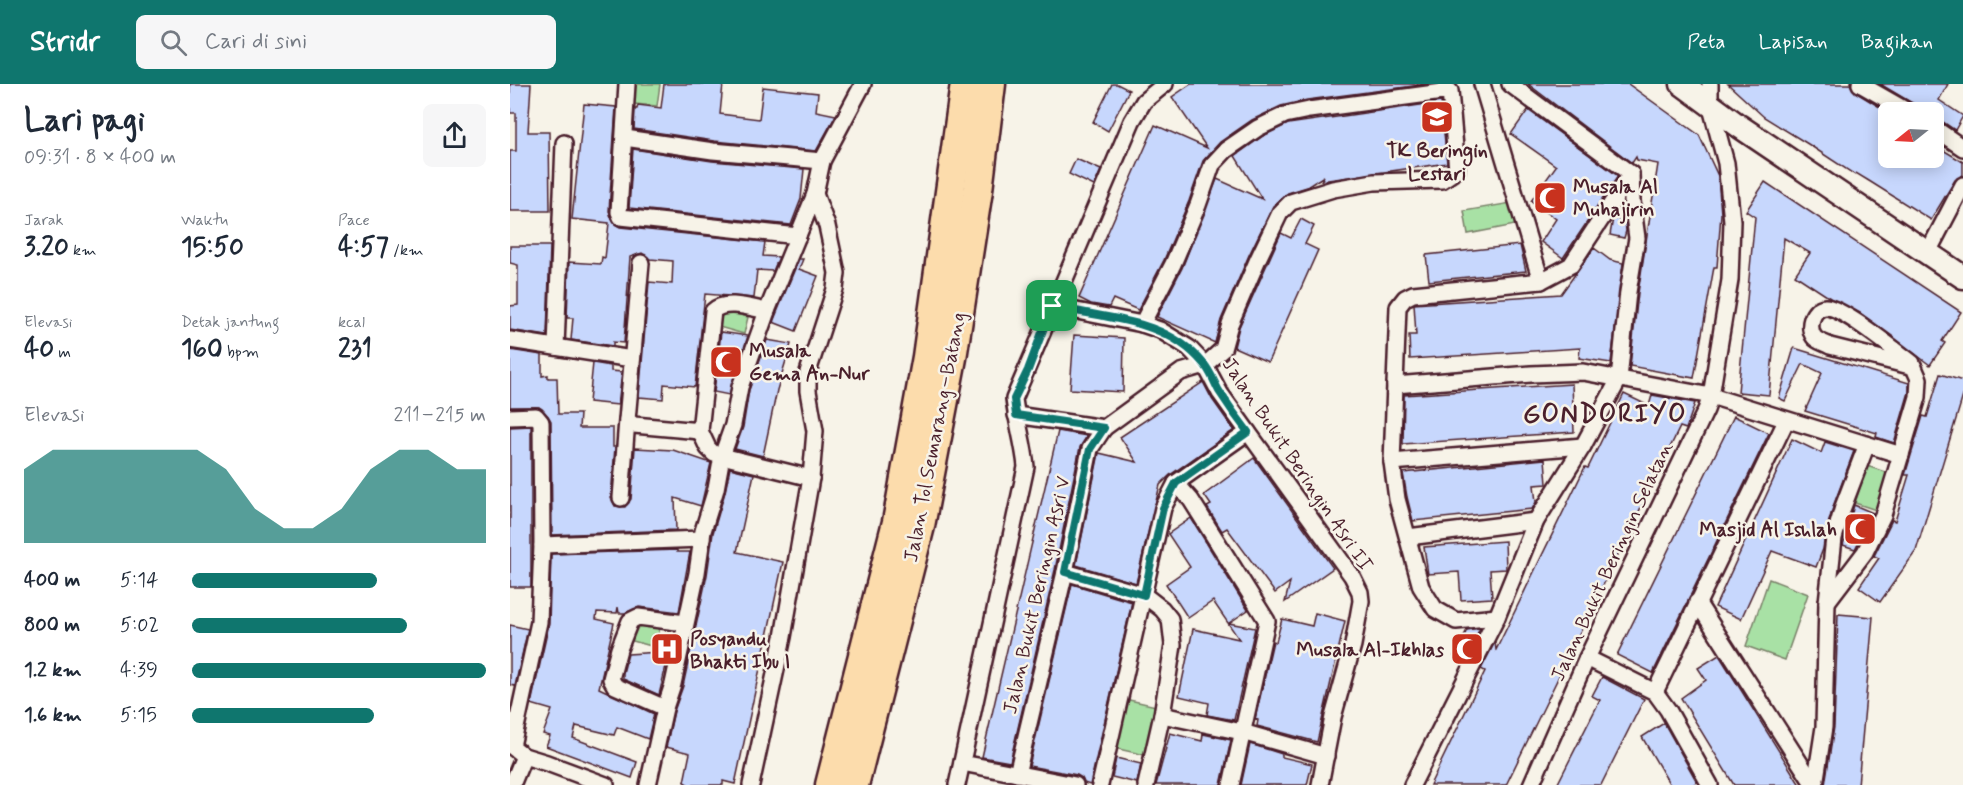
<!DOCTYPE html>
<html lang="id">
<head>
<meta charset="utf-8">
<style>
	body { margin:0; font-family:Mynerve,sans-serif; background:#f6f6f7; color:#1f2937; height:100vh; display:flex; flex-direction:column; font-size:22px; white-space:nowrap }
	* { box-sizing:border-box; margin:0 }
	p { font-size:20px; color:#747a83 }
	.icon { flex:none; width:33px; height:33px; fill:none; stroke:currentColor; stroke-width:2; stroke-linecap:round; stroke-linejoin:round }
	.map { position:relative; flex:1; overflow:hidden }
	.sheet { display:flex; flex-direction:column; background:#fff; width:510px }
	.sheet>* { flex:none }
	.needle { width:39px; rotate:252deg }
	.fabs { position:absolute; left:1368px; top:18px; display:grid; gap:12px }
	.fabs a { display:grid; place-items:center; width:66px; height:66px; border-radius:9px; background:#fff; box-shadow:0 3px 15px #0003; font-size:30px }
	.pin { position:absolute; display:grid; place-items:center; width:51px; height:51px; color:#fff; margin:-26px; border-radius:12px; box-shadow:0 3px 9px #0006 }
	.round { display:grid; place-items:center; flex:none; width:63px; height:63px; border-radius:9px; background:#f6f6f7 }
	.headline { display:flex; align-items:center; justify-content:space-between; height:102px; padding:0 24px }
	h1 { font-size:33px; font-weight:700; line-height:45px }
	.metrics { display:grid; grid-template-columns:repeat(3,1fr); gap:9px; height:102px; padding:6px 24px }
	.metrics div { display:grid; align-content:center }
	.metrics b { font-size:26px; font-weight:700 }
	.metrics small { font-size:16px; font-weight:400 }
	.metrics p { font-size:16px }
	.chart { height:168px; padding:12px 24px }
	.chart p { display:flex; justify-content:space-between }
	.chart svg { width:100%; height:108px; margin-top:6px; fill:#0f766e; opacity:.7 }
	ul { padding:0 24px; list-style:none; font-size:20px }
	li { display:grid; grid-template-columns:96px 72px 1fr; align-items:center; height:45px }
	li i { height:15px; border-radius:8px; background:#0f766e }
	header { display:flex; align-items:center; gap:36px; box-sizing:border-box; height:84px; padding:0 30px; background:#0f766e; color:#fff }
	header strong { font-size:28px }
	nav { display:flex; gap:33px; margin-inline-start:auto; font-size:21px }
	.search { width:420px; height:54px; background:#f6f6f7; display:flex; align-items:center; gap:15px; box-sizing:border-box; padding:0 21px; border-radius:9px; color:#747a83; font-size:22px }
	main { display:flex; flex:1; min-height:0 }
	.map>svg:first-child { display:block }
	.green { fill:#a8e1a5; stroke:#798068; stroke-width:1.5 }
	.building { fill:#c7d7fd; stroke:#4a1f2b; stroke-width:1.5 }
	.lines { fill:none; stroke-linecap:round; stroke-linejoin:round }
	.street-casing { stroke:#4a1f2b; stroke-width:20 }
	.secondary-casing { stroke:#4a1f2b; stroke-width:27 }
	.highway-casing { stroke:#4a1f2b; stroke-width:33 }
	.street { stroke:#f7f3e8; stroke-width:15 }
	.secondary { stroke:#f7f3e8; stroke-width:22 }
	.highway { stroke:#fcdcac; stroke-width:28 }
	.route-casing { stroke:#fff; stroke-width:12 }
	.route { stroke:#0f766e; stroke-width:8 }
	.labels { text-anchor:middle; stroke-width:5; stroke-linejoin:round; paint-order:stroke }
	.poi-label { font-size:20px; font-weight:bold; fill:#4a1f2b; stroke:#f7f3e8; text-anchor:start }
	.street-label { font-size:20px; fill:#4a1f2b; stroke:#f7f3e8 }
	.district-label { font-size:26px; font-weight:bold; letter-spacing:1.5px; fill:#4a1f2b; stroke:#f7f3e8 }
</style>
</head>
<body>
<header>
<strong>Stridr</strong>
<div class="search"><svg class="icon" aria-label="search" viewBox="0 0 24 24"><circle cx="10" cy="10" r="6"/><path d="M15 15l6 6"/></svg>Cari di sini</div>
<nav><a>Peta</a><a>Lapisan</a><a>Bagikan</a></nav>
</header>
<main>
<section class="sheet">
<div class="headline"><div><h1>Lari pagi</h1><p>09:31 · 8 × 400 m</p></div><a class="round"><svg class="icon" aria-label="share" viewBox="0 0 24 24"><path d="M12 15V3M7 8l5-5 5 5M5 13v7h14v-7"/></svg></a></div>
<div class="metrics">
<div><p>Jarak</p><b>3.20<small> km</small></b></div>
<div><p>Waktu</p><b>15:50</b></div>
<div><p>Pace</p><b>4:57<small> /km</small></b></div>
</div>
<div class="metrics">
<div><p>Elevasi</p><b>40<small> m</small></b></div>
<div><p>Detak jantung</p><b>160<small> bpm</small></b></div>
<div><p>kcal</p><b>231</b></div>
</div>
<div class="chart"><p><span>Elevasi</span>211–215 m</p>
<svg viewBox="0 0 160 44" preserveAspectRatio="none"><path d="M0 44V14L10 6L20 6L30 6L40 6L50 6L60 6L70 14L80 30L90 38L100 38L110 30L120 14L130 6L140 6L150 14L160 14V44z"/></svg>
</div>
<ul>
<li><b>400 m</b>5:14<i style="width:63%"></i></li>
<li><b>800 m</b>5:02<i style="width:73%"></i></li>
<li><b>1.2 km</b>4:39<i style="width:100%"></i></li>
<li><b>1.6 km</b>5:15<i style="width:62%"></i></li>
</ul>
</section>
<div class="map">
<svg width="1453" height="701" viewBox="0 0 1453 701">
	<rect width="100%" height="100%" fill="#f7f3e8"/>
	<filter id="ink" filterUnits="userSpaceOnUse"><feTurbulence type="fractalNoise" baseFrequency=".0167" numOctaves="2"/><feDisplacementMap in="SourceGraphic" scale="12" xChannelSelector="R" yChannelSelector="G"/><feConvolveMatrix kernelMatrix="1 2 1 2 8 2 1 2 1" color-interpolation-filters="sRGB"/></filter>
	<g filter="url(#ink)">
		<g class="green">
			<polygon points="126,0 150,0 147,22 124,20"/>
			<polygon points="1001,119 1005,141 958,150 954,127"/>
			<polygon points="213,227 238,233 234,250 209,243"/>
			<polygon points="1357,382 1381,390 1369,427 1345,419"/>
			<polygon points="1259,495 1298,510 1275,576 1236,562"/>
			<polygon points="124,538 150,544 145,563 119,556"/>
			<polygon points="615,615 646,622 635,671 604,664"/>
		</g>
		<g class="building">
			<polygon points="0,0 21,0 18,48 39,48 40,127 0,127 0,67 6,67 6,29 0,29"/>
			<polygon points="154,0 213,0 210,30 249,35 253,3 308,9 306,27 326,31 306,67 204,57 124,45 125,25 127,25 128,21 151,24"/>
			<polygon points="602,0 607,0 619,6 598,47 583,38"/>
			<polygon points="681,0 919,0 797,16 771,22 742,36 710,58 693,77 679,117 654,176 628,226 603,215 599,223 581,220 569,214 645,41 697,64 662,13"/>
			<polygon points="1018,0 1118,0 1189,51 1208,92 1211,130 1207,183 1204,183 1184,294 1120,282 1128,209 1148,80 1127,76 1126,73 1122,79"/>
			<polygon points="1218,0 1340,0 1345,8 1378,28 1378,74 1424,74 1424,56 1435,63 1433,66 1453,78 1453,91 1445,96 1421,136 1359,97 1346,89 1345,91 1298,60 1254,33"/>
			<polygon points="1370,0 1438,0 1429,16 1453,32 1445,46 1430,36 1424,34 1424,28 1413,28 1404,20"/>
			<polygon points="931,18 937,79 811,97 814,92 797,103 778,109 763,122 739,171 711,236 705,259 647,233 672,184 707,95 752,115 725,72 753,52 778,40"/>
			<polygon points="74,20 106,23 99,127 105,140 110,143 255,158 253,172 269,173 263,187 247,186 244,214 195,210 185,303 154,300 153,315 129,313 139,198 162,200 163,177 140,175 132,169 120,173 114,259 103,258 103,262 61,256 63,234 57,234 59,178 91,180 92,173 95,174 99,139 62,135"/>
			<polygon points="1018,26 1108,92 1053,174 1031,158 1046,135 1021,117 1046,82 1001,50"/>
			<polygon points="123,65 202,77 294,85 291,115 281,141 119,124"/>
			<polygon points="566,75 591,86 584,102 559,90"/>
			<polygon points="1255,98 1451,228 1432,257 1435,259 1420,281 1350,229 1320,214 1285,191 1300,169 1274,154 1259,311 1228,308 1245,133 1236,127"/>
			<polygon points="1103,134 1115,137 1116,147 1114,154 1100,151"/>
			<polygon points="791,135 804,142 795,160 808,166 758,278 724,263 729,243 771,149 781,154"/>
			<polygon points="1010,161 1016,187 919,197 916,171"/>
			<polygon points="0,162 40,162 37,252 0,246 0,222 8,221 8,181 0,179"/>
			<polygon points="1084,164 1100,176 1113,179 1101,279 1069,274 1070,264 900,275 899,251 906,251 904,220 1051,210"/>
			<polygon points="289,175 293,175 289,185 308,192 286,247 263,238"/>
			<polygon points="211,248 238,252 219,311 204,308"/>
			<polygon points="564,251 614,254 613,308 560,305"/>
			<polygon points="257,256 281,260 267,306 253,372 225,365 233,343 239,306"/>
			<polygon points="1284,264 1399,299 1399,308 1384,359 1366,353 1367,349 1295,327 1312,289 1293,280 1275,317 1269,314"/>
			<polygon points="0,266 32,271 32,292 38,291 38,294 47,294 48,330 70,330 69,344 103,344 103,363 105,363 101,413 105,422 115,423 121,415 125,364 163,366 201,379 191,422 165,414 166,446 42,451 41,337 38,332 29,323 0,323"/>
			<polygon points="83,279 101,282 101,287 112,288 108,321 79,318"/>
			<polygon points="1430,290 1453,297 1453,312 1406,467 1370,518 1349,503 1369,474 1364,472 1382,436 1385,437 1399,391 1395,391 1413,332 1417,333"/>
			<polygon points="693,298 702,315 724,346 660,391 650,401 626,499 566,481 589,369 627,378 610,353"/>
			<polygon points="1062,300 1064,348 893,360 894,311"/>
			<polygon points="1114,310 1139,322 1142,311 1185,319 1176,345 1170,343 996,701 920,701 975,587 971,585 985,558 986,566 1075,383 1078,384"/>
			<polygon points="1224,332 1259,349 1143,589 1107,571"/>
			<polygon points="21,342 21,503 0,503 0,343"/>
			<polygon points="548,347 577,352 570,363 545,486 500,678 472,673"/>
			<polygon points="1282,355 1311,369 1315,358 1344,367 1324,420 1315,451 1313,465 1306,483 1262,467 1231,535 1205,523"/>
			<polygon points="744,374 823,484 775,518 780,498 765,509 717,444 712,447 697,423 701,421 694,411"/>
			<polygon points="1035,375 1037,400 1024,401 1026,418 1022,425 903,437 897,413 893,389"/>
			<polygon points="220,384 244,390 227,468 273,478 225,700 213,697 213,701 179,701 174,698 180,669 156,663 164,627 173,602 197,491 203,449 215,408"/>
			<polygon points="1344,421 1363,429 1345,465 1333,461"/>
			<polygon points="681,434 738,526 719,539 745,544 724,636 697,631 699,619 669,612 683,545 729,555 703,517 678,534 656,500 680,483 658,450"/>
			<polygon points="995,457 996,485 980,486 982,514 951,516 949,488 918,490 914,463"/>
			<polygon points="167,466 167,468 180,468 169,528 129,523 115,529 109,529 108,523 107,529 87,528 86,535 104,539 89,604 144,630 138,655 107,643 104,651 66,642 63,654 127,678 122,694 36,662 40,652 33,650 42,626 21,620 39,540 41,470"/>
			<polygon points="562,500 622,518 580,701 574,699 572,694 567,691 519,682"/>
			<polygon points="805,529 835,537 807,658 747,642 748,636 745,635 763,557 766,558 772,535 802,542"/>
			<polygon points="1328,530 1363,533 1348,701 1315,701 1324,643"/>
			<polygon points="0,541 18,545 5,602 0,601"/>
			<polygon points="970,544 954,577 944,572 957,546"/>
			<polygon points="154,551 163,553 149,611 113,595 113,589 118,570 150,568"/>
			<polygon points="1209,571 1231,606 1290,701 1224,701 1171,614 1196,596 1188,584"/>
			<polygon points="1092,593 1134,615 1091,701 1047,701 1090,616 1082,612"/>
			<polygon points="1154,639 1187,698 1183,701 1160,701 1132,653"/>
			<polygon points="660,649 692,657 693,650 721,656 711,701 646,701"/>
			<polygon points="740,660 772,670 772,673 802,680 797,701 731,701"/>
			<polygon points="606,674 631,680 627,699 602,693"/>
		</g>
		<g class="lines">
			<defs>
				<g id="street">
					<polyline points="117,0 109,128 111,133 288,152"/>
					<polyline points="972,0 1031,197"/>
					<polyline points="1350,0 1399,28"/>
					<polyline points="1424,44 1453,64"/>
					<polyline points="115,54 203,67 312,77"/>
					<polyline points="1417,170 1453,101"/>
					<polyline points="131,179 117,336 124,341 190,347 198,364 204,370 301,394"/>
					<polyline points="542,222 632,240 650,246 679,264 695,281 710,309 738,348 842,492 850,508 851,517 843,561 823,633 810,701"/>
					<polyline points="0,256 122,275"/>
					<polyline points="46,263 54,59"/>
					<polyline points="885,301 1021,290 1073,288 1201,312 1391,371"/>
					<polyline points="506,331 594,344 671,288 695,281 713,265 720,240 748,175 770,129 781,118 823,105 864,98 932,96 947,86 940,7 799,26 775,31 748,44 716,66 702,81 688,121 663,180 632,240"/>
					<polyline points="0,333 26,332 31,338 32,461 29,538 2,662"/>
					<path d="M190,347L203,227C215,215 241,224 257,227"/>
					<polyline points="882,378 1073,362"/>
					<polyline points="111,414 117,336"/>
					<polyline points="898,453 1026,437"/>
					<polyline points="32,461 192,455"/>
					<polyline points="555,488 634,511 652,525 660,535 663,561 652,631 636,701"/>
					<polyline points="1187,518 1304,701"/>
					<path d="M1317,518L1355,468L1373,431L1408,313L1409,295L1402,279C1388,268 1329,221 1315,223C1302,224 1297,243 1304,253C1308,258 1315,259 1320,262L1404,283"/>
					<polyline points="987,533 946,537 925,525 911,503 887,415 882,378 888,223 895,214 903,210 1031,197 1061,181 1121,90"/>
					<polyline points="1077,574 1145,608 1158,626 1200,701"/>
					<polyline points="1145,608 1276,337"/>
					<polyline points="155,624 105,602 101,595 109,565 120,537 128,533 175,539"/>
					<polyline points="652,631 732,648 816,672"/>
					<polyline points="0,661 14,672 37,679 96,701"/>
					<polyline points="452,679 565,701"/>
					<polyline points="507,690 555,488 580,365 594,344"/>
					<polyline points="2,701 14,672"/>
					<polyline points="138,701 155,624 163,600 187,489 193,447 206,405 212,372 223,341 230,303 257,227 305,110 312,77 353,0"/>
					<polyline points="241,701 273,553 301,394 305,347 298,307 298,288 325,205 327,189 317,142 305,110"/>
					<path d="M447,701L516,383C514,360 507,339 504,315L622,37L634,17L655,0"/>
					<polyline points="590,701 653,424 666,399"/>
					<polyline points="721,701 757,537 681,416 666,399 738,348"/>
					<polyline points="902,701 987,533 1026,437 1073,362 1109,295 1118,208 1127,154 1122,117 1121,90 1000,0"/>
					<polyline points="1021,701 1077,574 1196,326 1201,312 1220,196 1222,137 1216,79 1200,20 1200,0"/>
					<polyline points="1305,701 1314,643 1317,518 1324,454 1333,423 1357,360"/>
				</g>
				<polyline id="secondary" points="1172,0 1229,42 1453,193"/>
				<g id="highway">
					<polyline points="320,701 387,438 417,273 455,0"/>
					<polyline points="344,701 410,442 442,274 468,106 481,0"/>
				</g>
			</defs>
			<use href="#street" class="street-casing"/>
			<use href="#secondary" class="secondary-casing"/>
			<use href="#highway" class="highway-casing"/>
			<use href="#street" class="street"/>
			<use href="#secondary" class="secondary"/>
			<use href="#highway" class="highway"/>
		</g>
	</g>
	<g class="lines" filter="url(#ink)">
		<defs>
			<path id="route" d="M542,222C595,235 656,234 693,279C700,286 704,298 709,307C718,321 728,335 738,348L666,399L653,424L634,511L555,488L580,365L594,344L506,331L504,315L518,286Z"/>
		</defs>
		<use href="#route" class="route-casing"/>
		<use href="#route" class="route"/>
	</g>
	<defs>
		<symbol id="school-square" viewBox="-11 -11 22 22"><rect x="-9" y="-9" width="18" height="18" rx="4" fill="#c8321e" stroke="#f7f3e8"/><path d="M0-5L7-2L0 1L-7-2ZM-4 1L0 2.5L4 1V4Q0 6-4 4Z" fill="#fff"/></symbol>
		<symbol id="mosque-square" viewBox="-11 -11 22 22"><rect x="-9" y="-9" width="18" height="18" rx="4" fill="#c8321e" stroke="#f7f3e8"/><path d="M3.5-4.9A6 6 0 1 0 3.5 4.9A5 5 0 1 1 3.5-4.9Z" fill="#fff"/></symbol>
		<symbol id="hospital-square" viewBox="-11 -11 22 22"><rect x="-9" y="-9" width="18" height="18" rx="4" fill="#c8321e" stroke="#f7f3e8"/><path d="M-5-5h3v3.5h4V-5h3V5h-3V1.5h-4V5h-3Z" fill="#fff"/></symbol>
	</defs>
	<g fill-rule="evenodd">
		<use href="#school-square" x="908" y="14" width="38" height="38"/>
		<use href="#mosque-square" x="1021" y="95" width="38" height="38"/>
		<use href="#mosque-square" x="197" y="259" width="38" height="38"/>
		<use href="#mosque-square" x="1331" y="426" width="38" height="38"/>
		<use href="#hospital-square" x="138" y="546" width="38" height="38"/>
		<use href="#mosque-square" x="938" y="546" width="38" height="38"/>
	</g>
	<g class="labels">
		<g class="poi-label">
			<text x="927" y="73" text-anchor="middle">TK Beringin<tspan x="927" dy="23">Lestari</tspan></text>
			<text x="1063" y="109">Musala Al<tspan x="1063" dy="23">Muhajirin</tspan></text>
			<text x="239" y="273">Musala<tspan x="239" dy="23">Gema An-Nur</tspan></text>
			<text x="1327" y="452" text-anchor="end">Masjid Al Ishlah</text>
			<text x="180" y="561">Posyandu<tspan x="180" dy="23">Bhakti Ibu I</tspan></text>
			<text x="934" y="572" text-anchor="end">Musala Al-Ikhlas</text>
		</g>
		<g class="street-label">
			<text transform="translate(424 353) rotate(-79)" y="7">Jalan Tol Semarang–Batang</text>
			<text transform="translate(788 380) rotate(56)" y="7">Jalan Bukit Beringin Asri II</text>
			<text transform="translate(1101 477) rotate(-65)" y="7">Jalan Bukit Beringin Selatan</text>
			<text transform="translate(526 511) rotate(-77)" y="7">Jalan Bukit Beringin Asri V</text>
		</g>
		<g class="district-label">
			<text x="1095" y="338">GONDORIYO</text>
		</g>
	</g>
</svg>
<div class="fabs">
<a><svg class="needle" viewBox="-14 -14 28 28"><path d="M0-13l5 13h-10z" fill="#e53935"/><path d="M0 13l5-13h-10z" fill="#747a83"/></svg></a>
</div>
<div class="pin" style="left:542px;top:222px;background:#1e9e55"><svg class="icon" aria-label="arrive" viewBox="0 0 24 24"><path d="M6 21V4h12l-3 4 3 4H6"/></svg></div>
</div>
</main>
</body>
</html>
